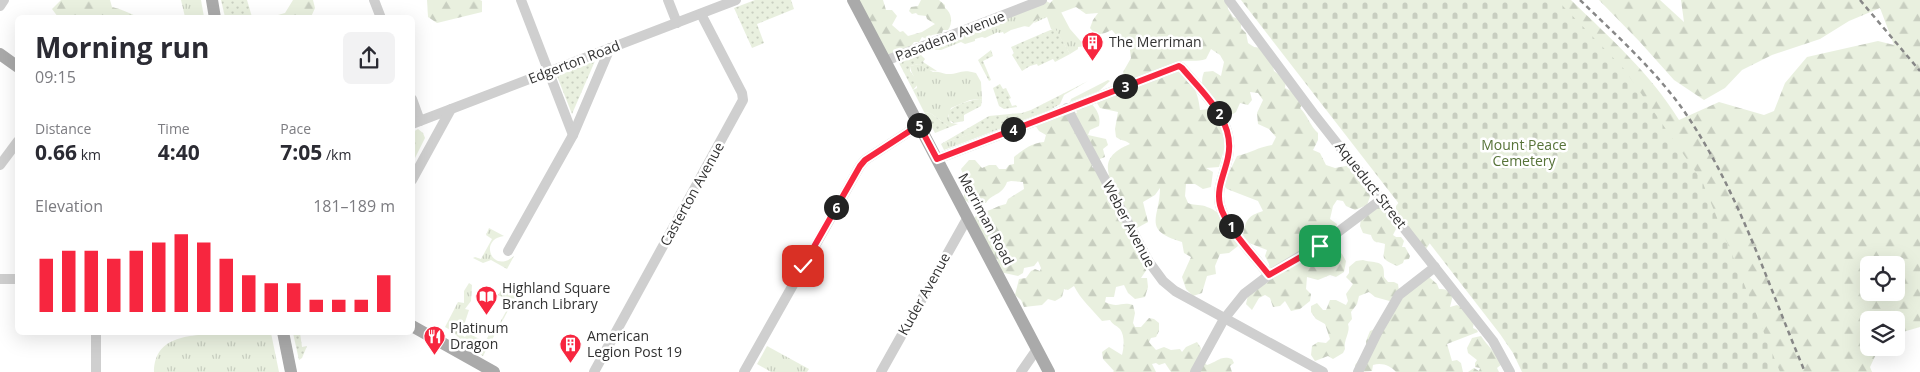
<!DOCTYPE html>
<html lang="en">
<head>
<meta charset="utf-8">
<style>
	body { margin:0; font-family:"Open Sans",sans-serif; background:#f2f2f3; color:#2b2b33; height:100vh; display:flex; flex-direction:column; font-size:19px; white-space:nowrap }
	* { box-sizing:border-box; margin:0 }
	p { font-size:16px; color:#7c7c81 }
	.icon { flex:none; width:28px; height:28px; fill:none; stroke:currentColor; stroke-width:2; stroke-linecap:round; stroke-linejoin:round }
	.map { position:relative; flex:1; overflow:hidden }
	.sheet { position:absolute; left:15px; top:15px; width:400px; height:320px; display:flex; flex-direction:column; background:#fff; border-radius:8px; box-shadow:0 5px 20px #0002 }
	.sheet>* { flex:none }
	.controls { position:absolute; left:1860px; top:256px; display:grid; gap:10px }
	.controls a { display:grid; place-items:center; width:45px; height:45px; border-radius:8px; background:#fff; box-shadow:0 5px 20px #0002; font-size:25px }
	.pin { position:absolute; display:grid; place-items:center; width:42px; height:42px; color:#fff; margin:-21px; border-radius:10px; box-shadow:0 2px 8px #0006 }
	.km { position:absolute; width:25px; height:25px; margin:-12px; border-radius:50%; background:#222; color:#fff; font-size:14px; line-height:25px; text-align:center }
	.round { display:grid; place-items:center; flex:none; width:52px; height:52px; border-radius:8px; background:#f2f2f3 }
	.overview { display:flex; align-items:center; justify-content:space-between; height:85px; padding:0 20px }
	h1 { font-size:28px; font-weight:700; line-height:38px }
	.stats { display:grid; grid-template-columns:repeat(3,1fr); gap:8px; height:85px; padding:5px 20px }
	.stats div { display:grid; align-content:center }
	.stats b { font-size:21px; font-weight:700 }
	.stats small { font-size:14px; font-weight:400 }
	.stats p { font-size:14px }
	.chart { height:140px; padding:10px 20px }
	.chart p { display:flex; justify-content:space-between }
	.chart svg { width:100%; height:90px; margin-top:5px; stroke:#f7263f; stroke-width:6 }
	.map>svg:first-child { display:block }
	.grass { fill:url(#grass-tufts) }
	.forest { fill:url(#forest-firs); fill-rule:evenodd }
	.cemetery { fill:url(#cemetery-stones) }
	.garden { fill:url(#garden-dots) }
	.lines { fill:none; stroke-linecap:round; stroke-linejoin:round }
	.minor { stroke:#cfcfcf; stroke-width:10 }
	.major { stroke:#aaa; stroke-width:12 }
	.rail { stroke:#878787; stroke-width:2.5; stroke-dasharray:5 4; stroke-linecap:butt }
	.route-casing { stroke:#fff; stroke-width:10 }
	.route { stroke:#f7263f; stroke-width:6 }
	.labels { text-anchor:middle; stroke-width:5; stroke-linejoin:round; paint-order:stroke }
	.street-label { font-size:14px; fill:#323232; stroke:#fff }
	.poi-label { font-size:14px; fill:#323232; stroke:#fff; text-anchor:start }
	.park-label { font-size:14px; fill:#577339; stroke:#fff }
</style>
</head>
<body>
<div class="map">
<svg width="1920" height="372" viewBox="0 0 1920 372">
	<defs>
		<pattern id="grass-tufts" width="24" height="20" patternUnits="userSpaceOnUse" patternTransform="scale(1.25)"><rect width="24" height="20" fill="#e9f0df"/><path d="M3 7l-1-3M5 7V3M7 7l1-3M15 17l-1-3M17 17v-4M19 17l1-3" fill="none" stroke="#c8cec0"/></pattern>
		<pattern id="forest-firs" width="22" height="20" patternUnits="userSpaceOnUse" patternTransform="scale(1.25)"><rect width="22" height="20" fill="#e9f0df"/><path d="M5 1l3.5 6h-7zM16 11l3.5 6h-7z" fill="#c8cec0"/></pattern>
		<pattern id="cemetery-stones" width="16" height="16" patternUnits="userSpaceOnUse" patternTransform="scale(1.25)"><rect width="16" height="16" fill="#e9f0df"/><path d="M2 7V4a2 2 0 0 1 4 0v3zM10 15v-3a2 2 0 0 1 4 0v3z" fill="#c8cec0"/></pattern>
		<pattern id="garden-dots" width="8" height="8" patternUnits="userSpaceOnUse" patternTransform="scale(1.25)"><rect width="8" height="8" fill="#e9f0df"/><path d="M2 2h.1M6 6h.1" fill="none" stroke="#c8cec0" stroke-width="1.8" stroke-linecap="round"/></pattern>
	</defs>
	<rect width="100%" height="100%" fill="#fff"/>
	<g class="grass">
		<polygon points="181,0 201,0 204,17 185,17"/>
		<polygon points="1040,4 1025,26 1011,30 1004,34 1003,32 999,33 998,32 985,38 982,37 975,39 975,41 965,44 961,42 941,50 932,50 931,47"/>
		<polygon points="1061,12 1070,29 1085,46 1078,47 1078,49 1070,54 1055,29 1051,29 1047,17 1034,23 1037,19"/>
		<path d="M919,64L933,72C938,71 941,73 946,74C959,75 960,68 976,73L981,82L982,100L980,99L970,100L951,108L948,116L951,123L958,124L950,127L930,113L924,112L913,90L917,88C916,76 911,75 910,66Z"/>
		<polygon points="1108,80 1110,81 1099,91 1070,102 1071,99"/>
		<polygon points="1055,104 1060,104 1050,110 944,150 941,144"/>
		<polygon points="418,129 423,133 425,138 413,162 413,132"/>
		<path d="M489,228L504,236C478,239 492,275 514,256L507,269L491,260L483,263L473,258L475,257L481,259L492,239L486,235Z"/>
		<polygon points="469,283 472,285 471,301 465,309 469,310 464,325 462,325 458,333 465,337 468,333 485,342 493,327 497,328 509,306 506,304 508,300 498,295 502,289 516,296 483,356 469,348 452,331 445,327 458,302 464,303 464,291"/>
		<path d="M221,332L271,333L279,372H154C155,333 192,337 221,332Z"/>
		<polygon points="767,346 809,369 807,372 771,372 757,364"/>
	</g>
	<g class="forest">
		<path d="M61,0H110L112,7C121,9 129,13 138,17H58L52,9Z"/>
		<polygon points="293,0 313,0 315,8 311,17 271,17 285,13"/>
		<polygon points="427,0 480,0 482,1 482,12 437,23 428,17"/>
		<path d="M851,0H883L886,10H892L897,16L892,25L900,32L903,31L908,36L922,32L935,24L927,19L926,16L918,15L916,13L912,14L909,11L911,7L918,6L921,0H939L945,5V8C952,13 953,23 948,30H943L942,33L932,35L927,39L922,37L919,42H914C909,51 896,56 886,54Z"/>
		<path d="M1053,0H1227L1228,9L1233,17L1241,20V28L1246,33L1248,43L1254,47L1263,48L1272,62L1274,71L1286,80L1285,88L1293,92L1303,104L1300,108C1308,116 1310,126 1318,133V140L1313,150L1320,153L1326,165L1335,168L1351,165L1371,194L1367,205L1355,210L1346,206L1343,201L1337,200L1333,206L1330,219L1337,224L1336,231L1329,242L1342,254L1346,261L1344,272L1336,277L1330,275L1318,280L1307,277L1306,289L1311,294L1310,301L1300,309L1291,311L1285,301L1280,306L1273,307L1270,298L1265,295L1259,298L1252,310L1246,304L1248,295L1271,276L1269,264L1265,256L1267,250L1249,243L1243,235C1246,219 1248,216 1263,211L1258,201L1227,189L1223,185L1237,156C1251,153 1258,147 1272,145L1276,137L1269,129L1258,124L1257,113L1263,100L1258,93L1250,92L1252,100L1248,105L1240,103L1236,112L1228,117C1215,103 1196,92 1204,72L1213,71L1221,76L1224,62L1220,55L1211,49L1206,59C1197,62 1190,60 1181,61L1177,67C1191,81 1198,89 1200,110L1211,109L1230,129L1219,167L1206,168L1213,172L1211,187L1203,189L1195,184H1186L1185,196L1188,203C1195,206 1201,204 1207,207C1222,211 1235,232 1238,246L1229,253L1220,254L1215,266L1216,274L1207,276L1202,293L1193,296L1186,289L1182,277L1191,257L1184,253L1182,242C1141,230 1160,218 1160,188L1155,195L1143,202L1148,222L1137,228L1127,217L1138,245L1140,256L1146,263L1147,269L1141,278H1147L1148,287L1145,297L1135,299L1128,293L1124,285L1116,287L1114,297H1106L1105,302C1119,309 1121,301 1133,305L1135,313L1133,323L1135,327H1141L1149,318L1154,319L1159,323V331L1156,337L1151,338L1149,342L1156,350L1164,347L1171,350L1180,349L1182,352L1186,347L1197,342L1201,348C1199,355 1202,361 1207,365C1217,362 1221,355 1232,359L1234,363L1230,366L1232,372H1171L1165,363L1159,365L1156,363L1152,364L1156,372H1113L1114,371L1103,359L1102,352L1109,347L1122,355C1124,347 1125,336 1120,329C1116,325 1113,325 1110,320L1102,321C1092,309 1081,300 1074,286L1068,290L1064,289L1062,297L1055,301L1048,299L1042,305L1024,307L1021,300L1015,295L1019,279L1026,278L1031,271L1035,269L1040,271L1041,268L1038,261L1034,266L1024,268L1023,273L1018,276L1000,272L997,264L998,261L992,255L973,219L979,213C989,212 996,206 1006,204L1008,199L1024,189L1023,182L1011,181L1007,182C1002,196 992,193 986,203C976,203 970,206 963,198L967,186L961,169L969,160H975L982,168L989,165H996L999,169H1006L1009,165L1014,164V157C1024,149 1032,143 1044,142L1046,135L1039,131L1035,125L1073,112L1077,113L1076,110L1091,103C1097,110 1101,116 1099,126L1090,130L1088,135L1106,139L1108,145L1103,149L1105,157L1092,162V167L1109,175C1104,158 1116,150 1130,144C1126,140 1121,141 1116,137L1115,129L1118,112L1100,108L1097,103L1099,96L1124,90H1134L1145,82L1126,80L1123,72L1131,58L1129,43L1122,42L1112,30L1105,33L1096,35L1090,28L1093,20L1098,13L1086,14L1076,7L1052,16L1037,19L1029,27L1024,26L1018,22L1020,16L1046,1L1050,3Z"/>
		<path d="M1534,0H1571C1609,37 1651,74 1679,120L1719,102L1764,115L1774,111L1785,83L1807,57L1878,41L1894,45L1880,8L1849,21L1820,39L1772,55L1742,70L1725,88L1704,100L1674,80L1640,42L1599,0H1660L1684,22L1681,0H1920V327L1896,334V320H1869V348H1879L1870,367L1872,372H1763ZM1869,265H1896V292H1869Z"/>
		<path d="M1400,201L1432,240L1426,249L1397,227L1393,235L1396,237H1401L1404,241L1402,247H1405L1410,256L1409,259L1404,260L1403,263L1397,266C1379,257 1384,260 1385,244C1378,241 1374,245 1371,235L1363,233L1360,226L1361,218C1377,207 1377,203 1396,210V206Z"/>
		<path d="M1363,260C1377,264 1385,259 1384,277L1388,282H1394L1398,284L1399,291L1429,277L1437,284L1439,289C1445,289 1449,290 1453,295L1450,307L1457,305L1464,309L1474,321L1473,328L1477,330L1478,332L1447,344L1452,361L1457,360L1461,363L1463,372H1396C1391,366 1382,362 1373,365L1372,371L1358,372L1355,370V365L1367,350L1366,341L1370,331L1377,328L1393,302L1375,297L1369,292L1359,296L1357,304L1351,312L1352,319L1348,324C1351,332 1343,340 1345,349L1343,353L1333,359L1328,356L1315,361L1311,355L1312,346L1318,342L1326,343L1330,339L1325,324L1316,319L1311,312V306L1317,303L1323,310H1326L1330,300H1336L1346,305L1348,301L1346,294L1353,284L1346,277L1349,273V267L1356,261Z"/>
		<path d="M1481,336C1487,346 1497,353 1502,364L1497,368L1499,372H1468L1474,368L1479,371L1480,368L1475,367V363L1477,360L1468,353L1467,348L1472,338Z"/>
	</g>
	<polygon class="cemetery" points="1241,0 1557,0 1624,69 1702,181 1780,372 1522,372 1513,353 1500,334"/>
	<g class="garden">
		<polygon points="221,0 247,0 252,17 225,17"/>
		<polygon points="755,0 791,0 794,9 757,24 764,43 752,48 734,8"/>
		<polygon points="1055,28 1070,54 1055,62 1053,59 1038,66 1037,64 1030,66 1022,71 1012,55 1014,53 1011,47"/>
		<polygon points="991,50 993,56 983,61 991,80 989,81 978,60"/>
		<polygon points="921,55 925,59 923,62 937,71 927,70 919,64 910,66 910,71 919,83 913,90 899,63"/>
		<polygon points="595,61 572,114 557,76"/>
		<polygon points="1088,81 1064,95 1060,104 941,144 989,116 1022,113 1031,110"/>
		<polygon points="1000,84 1003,89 1006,88 1011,98 1009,99 1012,106 1016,105 1017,107 1004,109 999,106 993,88"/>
		<path d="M980,99L982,100L981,106L964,115V121L954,123L949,120L948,112C955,104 971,100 980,99Z"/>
		<polygon points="924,112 930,113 950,127 935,133"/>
		<polygon points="293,333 300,333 302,347 307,346 302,358 299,360"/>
	</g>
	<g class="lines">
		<g class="minor">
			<polyline points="374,0 381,18"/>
			<polyline points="521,0 573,135"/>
			<polyline points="668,0 677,23"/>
			<polyline points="1229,0 1313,113 1493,341 1510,372"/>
			<polyline points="0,6 4,0"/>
			<polyline points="885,61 1042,0"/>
			<polyline points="412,99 420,121"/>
			<polyline points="1067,108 1149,262 1163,281 1175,291 1323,372"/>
			<polyline points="412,124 736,0"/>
			<path d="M937,159L1179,66L1182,68C1203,93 1236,121 1228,157C1225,173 1216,188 1220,205C1225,226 1255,257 1269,275"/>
			<polyline points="0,165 18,141"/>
			<polyline points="412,180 451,109"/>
			<polyline points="508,251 573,135 610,48"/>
			<polyline points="0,279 18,279"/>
			<polyline points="96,372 96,332"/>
			<polyline points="594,372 743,100 742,93 701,14"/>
			<polyline points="744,372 860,166 865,160 919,125"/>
			<polyline points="881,372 968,217"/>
			<polyline points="1021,372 1037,349"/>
			<polyline points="1195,372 1224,319 1244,294 1269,275 1330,238 1382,199"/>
			<polyline points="1358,372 1378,331 1399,295 1435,267"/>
		</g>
		<g class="major">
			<polyline points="212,0 215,18"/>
			<polyline points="853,0 1049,372"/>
			<polyline points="0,54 18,67"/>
			<polyline points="412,326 494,372"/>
			<polyline points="283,332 291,372"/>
		</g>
		<g class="rail">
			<path d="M1580,0C1616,35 1655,70 1684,111C1739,191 1767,283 1805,372"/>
			<polyline points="1860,0 1920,71"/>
		</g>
	</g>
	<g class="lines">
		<defs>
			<path id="route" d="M803,266L860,166L865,160L919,125L937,159L1179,66L1182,68C1203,93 1236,121 1228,157C1225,173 1216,188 1220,205C1225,226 1255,257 1269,275L1320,246"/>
		</defs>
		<use href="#route" class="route-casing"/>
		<use href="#route" class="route"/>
	</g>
	<defs>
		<symbol id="building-pin" viewBox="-11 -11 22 30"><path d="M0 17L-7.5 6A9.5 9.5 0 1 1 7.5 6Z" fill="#f7263f" stroke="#fff"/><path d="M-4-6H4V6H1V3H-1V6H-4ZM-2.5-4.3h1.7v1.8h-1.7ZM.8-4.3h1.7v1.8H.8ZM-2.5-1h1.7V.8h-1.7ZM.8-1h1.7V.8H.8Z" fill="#fff"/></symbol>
		<symbol id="library-pin" viewBox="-11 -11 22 30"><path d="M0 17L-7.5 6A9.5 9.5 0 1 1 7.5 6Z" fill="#f7263f" stroke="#fff"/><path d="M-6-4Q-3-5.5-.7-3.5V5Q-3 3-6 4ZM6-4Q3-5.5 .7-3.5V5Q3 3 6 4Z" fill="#fff"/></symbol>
		<symbol id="restaurant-pin" viewBox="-11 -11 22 30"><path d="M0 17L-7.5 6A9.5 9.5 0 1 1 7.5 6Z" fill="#f7263f" stroke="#fff"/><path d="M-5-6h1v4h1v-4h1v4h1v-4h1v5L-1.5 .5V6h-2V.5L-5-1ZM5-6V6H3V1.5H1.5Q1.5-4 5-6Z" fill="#fff"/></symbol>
	</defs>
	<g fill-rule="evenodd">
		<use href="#building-pin" x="1080" y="30" width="25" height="34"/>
		<use href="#library-pin" x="474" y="284" width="25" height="34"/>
		<use href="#restaurant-pin" x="422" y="324" width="25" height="34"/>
		<use href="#building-pin" x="558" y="332" width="25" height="34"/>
	</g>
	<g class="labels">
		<g class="street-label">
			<text transform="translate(950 36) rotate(-21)" y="5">Pasadena Avenue</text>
			<text transform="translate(574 62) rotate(-21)" y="5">Edgerton Road</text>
			<text transform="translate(1371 185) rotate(52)" y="5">Aqueduct Street</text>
			<text transform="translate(692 194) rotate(-61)" y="5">Casterton Avenue</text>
			<text transform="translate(986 219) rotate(62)" y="5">Merriman Road</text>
			<text transform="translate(1129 224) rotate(62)" y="5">Weber Avenue</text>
			<text transform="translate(924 294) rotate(-61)" y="5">Kuder Avenue</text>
		</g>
		<g class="poi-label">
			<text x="1109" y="47">The Merriman</text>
			<text x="502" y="293">Highland Square<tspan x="502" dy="16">Branch Library</tspan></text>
			<text x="450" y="333">Platinum<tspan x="450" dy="16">Dragon</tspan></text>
			<text x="587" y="341">American<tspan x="587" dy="16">Legion Post 19</tspan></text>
		</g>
		<g class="park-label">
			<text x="1524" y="150">Mount Peace<tspan x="1524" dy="16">Cemetery</tspan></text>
		</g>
	</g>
</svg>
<div class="controls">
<a><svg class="icon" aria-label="locate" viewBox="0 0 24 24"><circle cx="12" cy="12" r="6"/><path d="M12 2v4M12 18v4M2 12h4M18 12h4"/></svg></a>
<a><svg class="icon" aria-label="layers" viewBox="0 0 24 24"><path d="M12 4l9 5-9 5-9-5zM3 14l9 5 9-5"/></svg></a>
</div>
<div class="pin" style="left:1320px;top:246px;background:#1e9e55"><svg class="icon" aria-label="arrive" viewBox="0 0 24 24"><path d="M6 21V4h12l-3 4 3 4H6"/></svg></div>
<div class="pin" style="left:803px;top:266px;background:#d93025"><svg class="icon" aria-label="check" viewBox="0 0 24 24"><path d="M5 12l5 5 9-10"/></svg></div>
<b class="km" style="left:1231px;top:226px">1</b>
<b class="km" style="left:1219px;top:113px">2</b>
<b class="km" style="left:1125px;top:86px">3</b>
<b class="km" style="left:1013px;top:129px">4</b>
<b class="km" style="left:919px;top:125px">5</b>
<b class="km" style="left:836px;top:207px">6</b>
<section class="sheet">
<div class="overview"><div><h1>Morning run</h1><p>09:15</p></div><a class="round"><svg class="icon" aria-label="share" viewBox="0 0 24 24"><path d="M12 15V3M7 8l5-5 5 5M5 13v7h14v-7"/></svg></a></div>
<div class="stats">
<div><p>Distance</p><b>0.66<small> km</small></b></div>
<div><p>Time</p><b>4:40</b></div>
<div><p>Pace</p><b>7:05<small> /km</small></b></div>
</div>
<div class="chart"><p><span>Elevation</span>181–189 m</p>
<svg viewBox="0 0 160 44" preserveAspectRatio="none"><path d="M5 44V18M15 44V14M25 44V14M35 44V18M45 44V14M55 44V10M65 44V6M75 44V10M85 44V18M95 44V26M105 44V30M115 44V30M125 44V38M135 44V38M145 44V38M155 44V26"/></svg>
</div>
</section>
</div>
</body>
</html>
